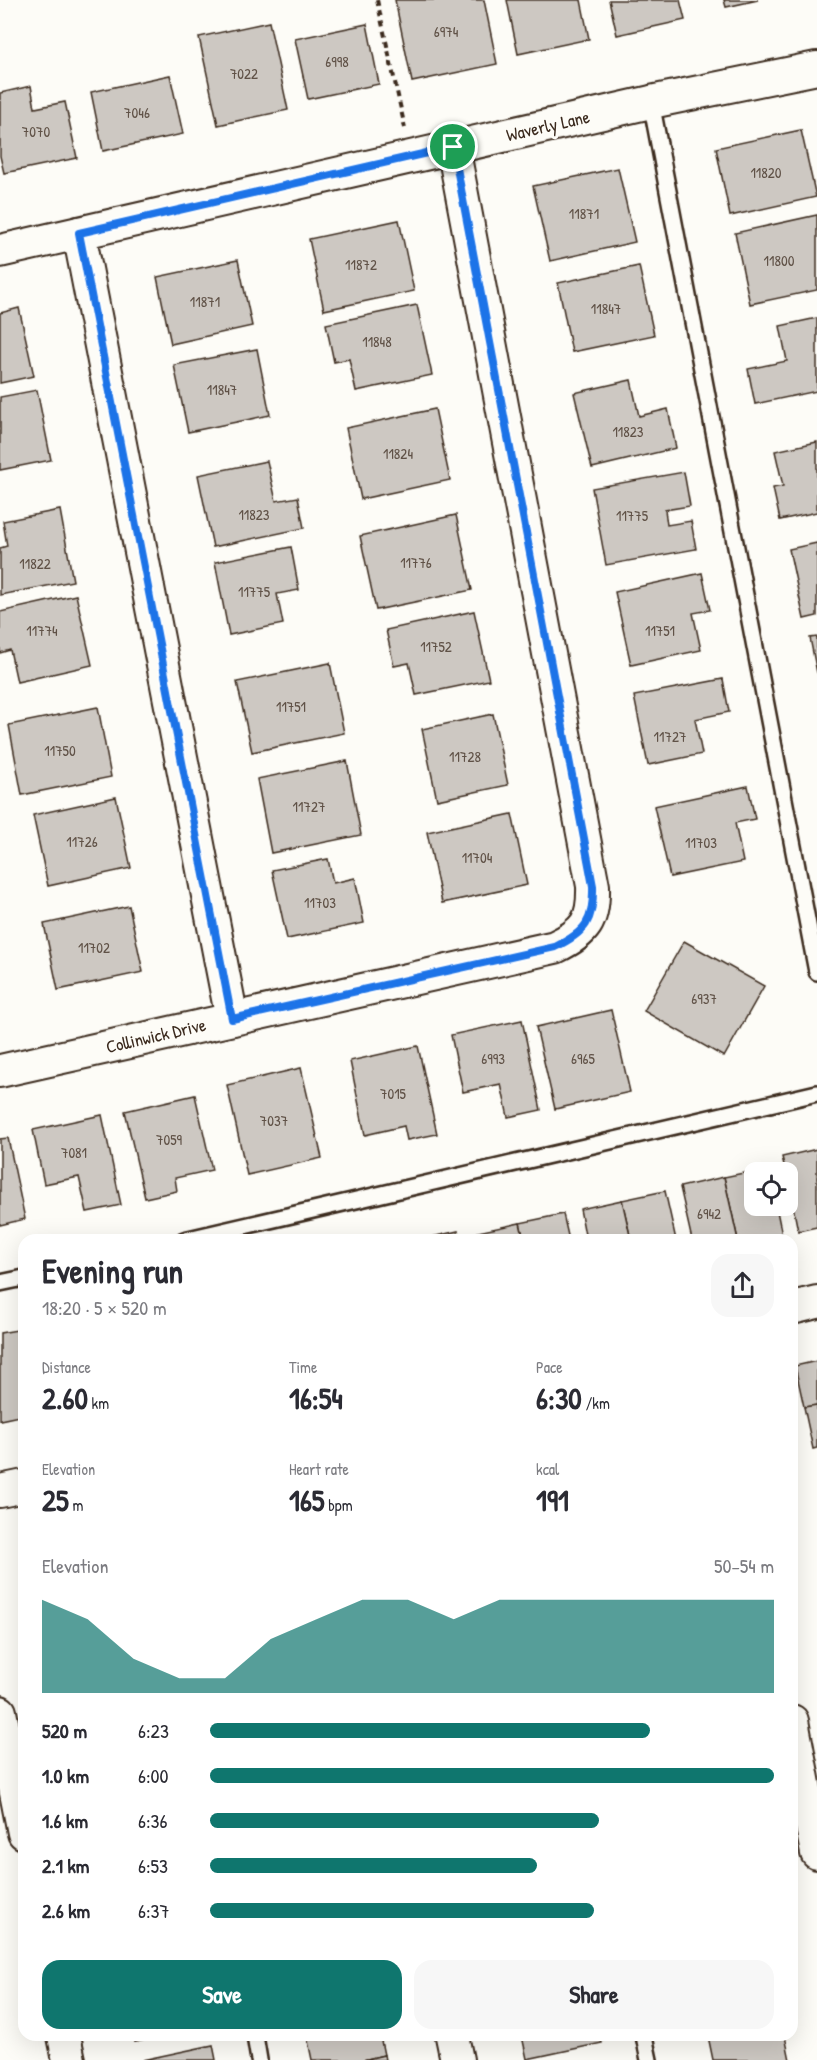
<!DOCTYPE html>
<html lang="en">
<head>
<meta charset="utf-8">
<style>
	body { margin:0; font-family:"Patrick Hand",sans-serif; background:#f7f7f7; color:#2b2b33; height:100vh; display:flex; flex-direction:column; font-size:22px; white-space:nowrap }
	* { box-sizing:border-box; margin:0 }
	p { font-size:20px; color:#7c7c81 }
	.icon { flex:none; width:33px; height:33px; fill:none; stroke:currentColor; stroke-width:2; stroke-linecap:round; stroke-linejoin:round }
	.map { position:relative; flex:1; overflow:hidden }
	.details { position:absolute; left:18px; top:1234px; width:780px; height:807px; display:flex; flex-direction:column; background:#fff; border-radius:18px; box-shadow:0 6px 24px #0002 }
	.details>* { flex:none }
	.fabs { position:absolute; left:744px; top:1162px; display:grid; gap:12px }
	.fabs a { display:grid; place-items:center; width:54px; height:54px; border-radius:12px; background:#fff; box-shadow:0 6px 24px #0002; font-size:30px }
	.pin { position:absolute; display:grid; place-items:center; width:51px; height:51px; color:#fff; margin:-26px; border:3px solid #fff; border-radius:50%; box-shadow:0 2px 6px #0007 }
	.round { display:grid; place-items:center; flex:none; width:63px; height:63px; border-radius:18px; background:#f7f7f7 }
	.head { display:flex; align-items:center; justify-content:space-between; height:102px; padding:0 24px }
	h1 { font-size:33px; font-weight:700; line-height:45px }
	.metrics { display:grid; grid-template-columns:repeat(3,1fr); gap:9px; height:102px; padding:6px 24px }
	.metrics div { display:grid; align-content:center }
	.metrics b { font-size:30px; font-weight:700 }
	.metrics small { font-size:16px; font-weight:400 }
	.metrics p { font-size:16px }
	.chart { height:168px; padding:12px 24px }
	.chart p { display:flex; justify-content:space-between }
	.chart svg { width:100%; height:108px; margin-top:6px; fill:#0f766e; opacity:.7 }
	.primary-button { display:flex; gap:12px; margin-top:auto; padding:12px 24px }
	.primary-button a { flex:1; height:69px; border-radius:18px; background:#0f766e; color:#fff; font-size:24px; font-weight:700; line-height:69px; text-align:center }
	.primary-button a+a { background:#f7f7f7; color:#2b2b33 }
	ul { padding:0 24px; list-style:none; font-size:20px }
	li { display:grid; grid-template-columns:96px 72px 1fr; align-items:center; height:45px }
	li i { height:15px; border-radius:8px; background:#0f766e }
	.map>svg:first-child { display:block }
	.building { fill:#cdc8c2; stroke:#3b2a1e; stroke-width:1.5 }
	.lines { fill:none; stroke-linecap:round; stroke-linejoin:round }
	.lane-casing { stroke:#3b2a1e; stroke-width:20 }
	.street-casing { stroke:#3b2a1e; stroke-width:36 }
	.path { stroke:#3b2a1e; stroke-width:4; stroke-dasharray:6 4.5; stroke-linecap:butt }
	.lane { stroke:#fdfcf7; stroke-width:15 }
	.street { stroke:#fdfcf7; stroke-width:32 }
	.route-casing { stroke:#fff; stroke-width:12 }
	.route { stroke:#1a73e8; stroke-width:8 }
	.labels { text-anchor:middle; stroke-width:6; stroke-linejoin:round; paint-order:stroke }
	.number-label { font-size:15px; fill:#605247 }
	.street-label { font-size:18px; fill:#3b2a1e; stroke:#fdfcf7 }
</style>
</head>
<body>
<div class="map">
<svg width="817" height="2060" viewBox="0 0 817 2060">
	<rect width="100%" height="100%" fill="#fdfcf7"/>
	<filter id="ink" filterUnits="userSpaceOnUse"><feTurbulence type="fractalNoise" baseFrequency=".0167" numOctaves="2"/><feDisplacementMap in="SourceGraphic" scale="12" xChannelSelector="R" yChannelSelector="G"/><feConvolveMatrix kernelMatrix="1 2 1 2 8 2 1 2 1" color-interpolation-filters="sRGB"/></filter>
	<g filter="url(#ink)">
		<g class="building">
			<polygon points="395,0 484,0 497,64 412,82"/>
			<polygon points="507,0 581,0 589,39 518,54"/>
			<polygon points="609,0 680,0 685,20 617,35"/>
			<polygon points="724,0 758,0 726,7"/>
			<polygon points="269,22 288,110 218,125 199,37"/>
			<polygon points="367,24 379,84 308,99 295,39"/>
			<polygon points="170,75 183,134 103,151 91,92"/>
			<polygon points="31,86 35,108 65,102 77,158 4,173 0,156 0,93"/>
			<polygon points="801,130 816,197 730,216 716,148"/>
			<polygon points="618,168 635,242 550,261 533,186"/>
			<polygon points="817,215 817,290 750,304 735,233"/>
			<polygon points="399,220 414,291 324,310 309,239"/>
			<polygon points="238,260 252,326 171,344 157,277"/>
			<polygon points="639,266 654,335 572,352 558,283"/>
			<polygon points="417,305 432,375 356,391 349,359 334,362 326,324"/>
			<polygon points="19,308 34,376 0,383 0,313"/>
			<polygon points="817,318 817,391 755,404 748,369 787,361 780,326"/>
			<polygon points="257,349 270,415 188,432 174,365"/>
			<polygon points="631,380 639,416 668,409 676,448 592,468 574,393"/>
			<polygon points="37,390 51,460 0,470 0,397"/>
			<polygon points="435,409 450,480 361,499 346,428"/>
			<polygon points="817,442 817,512 780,520 773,488 783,486 775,451"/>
			<polygon points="267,461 276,501 298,497 304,528 213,547 198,475"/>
			<polygon points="684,472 690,506 665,510 667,525 691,521 696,549 606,565 592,488"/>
			<polygon points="60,510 73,581 0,595 0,548 7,546 3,521"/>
			<polygon points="456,515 472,590 376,610 360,536"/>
			<polygon points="817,543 817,616 804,619 789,549"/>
			<polygon points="291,547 299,590 277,594 283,624 229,635 215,562"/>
			<polygon points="702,573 710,610 693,613 701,650 631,665 615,592"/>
			<polygon points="76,595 92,665 17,682 10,650 0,653 0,612"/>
			<polygon points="474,611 489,680 416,695 409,663 394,666 386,630"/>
			<polygon points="817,637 817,673 810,638"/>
			<polygon points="330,663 344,733 252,752 237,682"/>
			<polygon points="723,679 729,712 695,719 702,754 648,765 634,696"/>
			<polygon points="98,707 111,777 22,795 9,725"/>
			<polygon points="493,714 508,785 437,800 422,729"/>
			<polygon points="347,761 361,835 271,853 257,779"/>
			<polygon points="748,786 755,819 735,823 743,862 670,877 654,806"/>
			<polygon points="116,797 131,868 48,886 33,815"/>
			<polygon points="512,814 527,885 442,903 427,832"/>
			<polygon points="328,859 333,883 355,878 364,923 287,939 272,870"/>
			<polygon points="129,906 143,972 58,990 44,924"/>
			<polygon points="684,941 764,986 724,1057 644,1011"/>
			<polygon points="611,1010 630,1092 555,1109 536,1027"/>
			<polygon points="522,1020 541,1110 508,1117 501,1084 463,1092 451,1035"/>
			<polygon points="418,1046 437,1134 407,1140 404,1126 365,1135 350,1061"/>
			<polygon points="301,1068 322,1158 247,1175 227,1085"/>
			<polygon points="195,1095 212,1170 175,1178 177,1191 145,1198 125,1111"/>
			<polygon points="102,1115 121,1205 87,1212 79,1177 44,1184 33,1130"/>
			<polygon points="8,1138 25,1219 0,1225 0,1139"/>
			<polygon points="817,1149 817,1227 798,1231 788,1181 788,1173 786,1173 782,1157"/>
			<polygon points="768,1168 769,1173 754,1173 754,1206 776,1206 783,1240 738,1240 724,1177"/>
			<polygon points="724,1177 738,1240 692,1240 680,1187"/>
			<polygon points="665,1191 676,1240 631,1240 622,1200"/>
			<polygon points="622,1200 631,1240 586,1240 580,1209"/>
			<polygon points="563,1214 569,1240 524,1240 520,1223"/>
			<polygon points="520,1223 524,1240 480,1240 478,1232"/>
			<polygon points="458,1231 460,1240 419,1240"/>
			<polygon points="24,1328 24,1365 17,1330"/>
			<polygon points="17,1330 24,1365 24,1415 0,1420 0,1333"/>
			<polygon points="817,1361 817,1405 804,1407 795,1366"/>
			<polygon points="817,1405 817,1448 813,1449 804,1407"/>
			<polygon points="134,2036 164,2036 135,2042"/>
			<polygon points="307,2036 380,2036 384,2055 363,2060 312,2060"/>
			<polygon points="522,2036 600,2036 602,2043 527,2059"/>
			<polygon points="708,2036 785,2036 790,2060 713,2060"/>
			<polygon points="213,2045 216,2060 142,2060"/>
			<polygon points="384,2055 385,2060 363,2060"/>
		</g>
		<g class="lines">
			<defs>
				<g id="lane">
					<polyline points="651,102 817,972"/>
					<polyline points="184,1240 817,1093"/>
					<polyline points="0,1283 24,1278"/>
					<polyline points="255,2036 259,2060"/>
					<polyline points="644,2036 649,2060"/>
				</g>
				<g id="street">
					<polyline points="79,233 232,1019"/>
					<polyline points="0,251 651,102 817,68"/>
					<path d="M0,1071L555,947C586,932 594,921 593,886L453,147"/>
					<polyline points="792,1308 817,1302"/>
					<polyline points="0,1491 24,1486"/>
					<polyline points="0,1712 24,1833"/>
					<polyline points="792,1721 817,1853"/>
					<polyline points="64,2036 69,2060"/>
					<polyline points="452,2036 457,2060"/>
				</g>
			</defs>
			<use href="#lane" class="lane-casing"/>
			<use href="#street" class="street-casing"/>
			<polyline class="path" points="377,0 405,128"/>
			<use href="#lane" class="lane"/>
			<use href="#street" class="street"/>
		</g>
	</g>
	<g class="lines" filter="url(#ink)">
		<defs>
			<path id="route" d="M453,147L593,886C594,921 586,932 555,947L232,1019L79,233Z"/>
		</defs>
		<use href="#route" class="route-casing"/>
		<use href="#route" class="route"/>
	</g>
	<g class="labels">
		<g class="number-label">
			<text x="446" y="37">6974</text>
			<text x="337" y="67">6998</text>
			<text x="244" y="79">7022</text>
			<text x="137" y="118">7046</text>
			<text x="36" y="137">7070</text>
			<text x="766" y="178">11820</text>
			<text x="584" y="219">11871</text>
			<text x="779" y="266">11800</text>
			<text x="361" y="270">11872</text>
			<text x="205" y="307">11871</text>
			<text x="606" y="314">11847</text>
			<text x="377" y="347">11848</text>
			<text x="222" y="395">11847</text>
			<text x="628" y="437">11823</text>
			<text x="398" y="459">11824</text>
			<text x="254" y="520">11823</text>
			<text x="632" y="521">11775</text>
			<text x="416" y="568">11776</text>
			<text x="35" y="569">11822</text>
			<text x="254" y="597">11775</text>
			<text x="42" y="636">11774</text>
			<text x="660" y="636">11751</text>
			<text x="436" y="652">11752</text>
			<text x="291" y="712">11751</text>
			<text x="670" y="742">11727</text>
			<text x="60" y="756">11750</text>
			<text x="465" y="762">11728</text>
			<text x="309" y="812">11727</text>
			<text x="82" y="847">11726</text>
			<text x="701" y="848">11703</text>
			<text x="477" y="863">11704</text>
			<text x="320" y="908">11703</text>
			<text x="94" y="953">11702</text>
			<text x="704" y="1004">6937</text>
			<text x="493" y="1064">6993</text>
			<text x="583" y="1064">6965</text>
			<text x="393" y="1099">7015</text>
			<text x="274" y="1126">7037</text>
			<text x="169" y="1145">7059</text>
			<text x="74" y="1158">7081</text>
			<text x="709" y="1219">6942</text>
		</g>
		<g class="street-label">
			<text transform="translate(548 126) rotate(-13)" y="6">Waverly Lane</text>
			<text transform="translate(156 1036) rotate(-13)" y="6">Collinwick Drive</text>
		</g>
	</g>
</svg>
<div class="fabs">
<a><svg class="icon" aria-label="locate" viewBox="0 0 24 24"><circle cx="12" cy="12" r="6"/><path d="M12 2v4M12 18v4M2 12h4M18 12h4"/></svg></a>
</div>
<div class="pin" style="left:453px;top:147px;background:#1e9e55"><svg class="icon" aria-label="arrive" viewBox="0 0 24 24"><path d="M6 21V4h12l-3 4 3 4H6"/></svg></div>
<section class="details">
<div class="head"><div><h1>Evening run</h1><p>18:20 · 5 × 520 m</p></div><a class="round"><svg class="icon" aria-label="share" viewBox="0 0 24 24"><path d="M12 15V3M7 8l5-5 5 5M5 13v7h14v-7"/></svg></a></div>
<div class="metrics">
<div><p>Distance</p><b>2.60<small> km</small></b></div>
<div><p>Time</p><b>16:54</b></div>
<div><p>Pace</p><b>6:30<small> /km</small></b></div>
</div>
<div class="metrics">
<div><p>Elevation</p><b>25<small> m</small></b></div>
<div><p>Heart rate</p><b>165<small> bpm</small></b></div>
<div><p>kcal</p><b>191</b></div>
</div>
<div class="chart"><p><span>Elevation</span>50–54 m</p>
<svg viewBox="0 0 160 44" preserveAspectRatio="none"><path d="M0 44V6L10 14L20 30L30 38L40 38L50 22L60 14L70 6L80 6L90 14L100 6L110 6L120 6L130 6L140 6L150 6L160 6V44z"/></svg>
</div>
<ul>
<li><b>520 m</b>6:23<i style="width:78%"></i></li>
<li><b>1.0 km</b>6:00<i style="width:100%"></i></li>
<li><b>1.6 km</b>6:36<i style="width:69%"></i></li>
<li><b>2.1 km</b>6:53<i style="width:58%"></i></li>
<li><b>2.6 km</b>6:37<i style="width:68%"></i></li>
</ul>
<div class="primary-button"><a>Save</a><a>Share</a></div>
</section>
</div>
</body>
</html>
